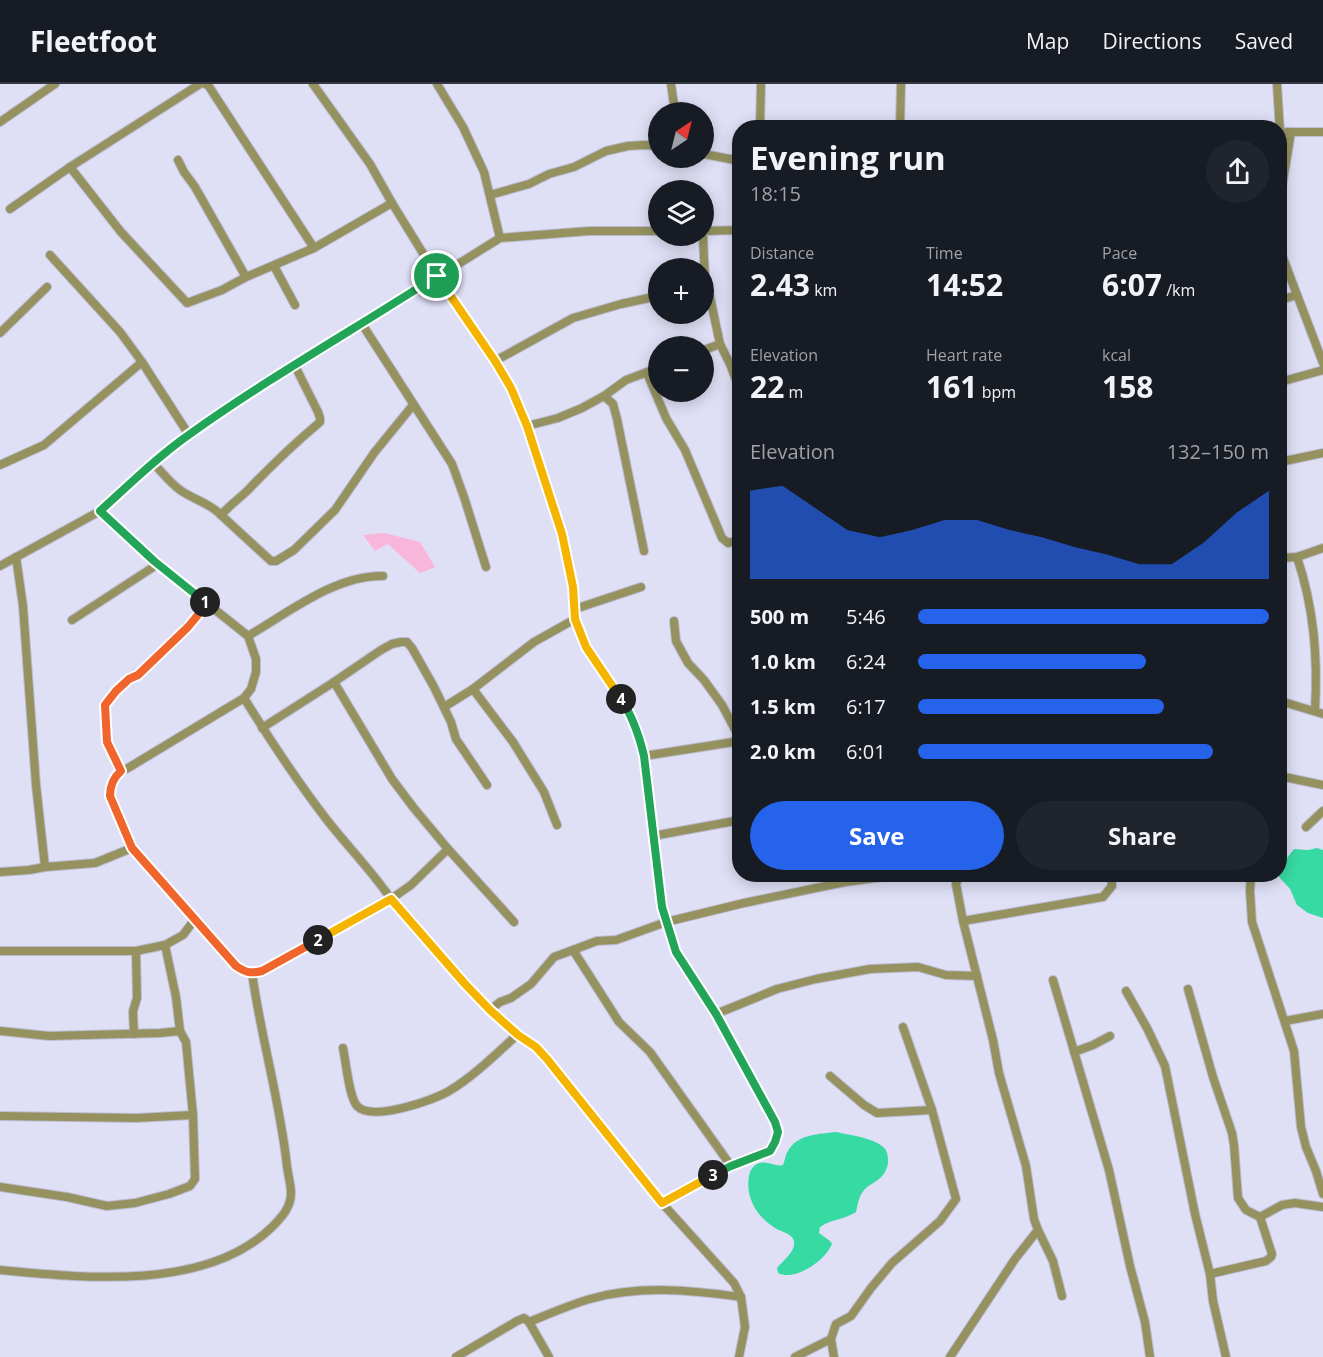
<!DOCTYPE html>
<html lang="en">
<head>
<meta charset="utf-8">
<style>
	body { margin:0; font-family:"Open Sans",sans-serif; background:#20242c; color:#f1f3f6; height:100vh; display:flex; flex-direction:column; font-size:22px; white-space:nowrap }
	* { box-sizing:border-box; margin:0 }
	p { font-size:20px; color:#9ea1a6 }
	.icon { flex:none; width:33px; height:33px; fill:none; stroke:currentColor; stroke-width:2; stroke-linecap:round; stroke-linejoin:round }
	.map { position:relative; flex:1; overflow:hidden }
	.drawer { position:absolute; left:732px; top:36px; width:555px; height:762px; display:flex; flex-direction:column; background:#171b24; border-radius:24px; box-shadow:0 3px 15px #0003 }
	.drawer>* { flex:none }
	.needle { width:39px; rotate:35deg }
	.fabs { position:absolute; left:648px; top:18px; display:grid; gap:12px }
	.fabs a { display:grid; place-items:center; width:66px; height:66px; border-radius:50%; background:#171b24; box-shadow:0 3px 15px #0003; font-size:30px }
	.pin { position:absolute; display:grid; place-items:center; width:51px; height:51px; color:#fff; margin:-26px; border:3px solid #fff; border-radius:50%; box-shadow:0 2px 6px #0007 }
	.km { position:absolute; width:30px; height:30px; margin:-15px; border-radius:50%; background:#222; color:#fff; font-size:16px; line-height:30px; text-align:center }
	.round { display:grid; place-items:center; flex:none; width:63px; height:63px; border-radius:32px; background:#20242c }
	.overview { display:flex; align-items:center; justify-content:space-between; height:102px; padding:0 18px }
	h1 { font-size:33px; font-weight:700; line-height:45px }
	.metrics { display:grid; grid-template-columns:repeat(3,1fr); gap:9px; height:102px; padding:6px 18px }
	.metrics div { display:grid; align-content:center }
	.metrics b { font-size:30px; font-weight:700 }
	.metrics small { font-size:16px; font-weight:400 }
	.metrics p { font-size:16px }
	.chart { height:168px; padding:12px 18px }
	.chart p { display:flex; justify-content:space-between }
	.chart svg { width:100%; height:108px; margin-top:6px; fill:#2563eb; opacity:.7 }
	.primary-button { display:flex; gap:12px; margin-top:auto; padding:12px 18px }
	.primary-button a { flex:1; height:69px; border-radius:36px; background:#2563eb; color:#fff; font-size:24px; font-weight:700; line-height:69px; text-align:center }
	.primary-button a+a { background:#20242c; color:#f1f3f6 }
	ul { padding:0 18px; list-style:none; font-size:20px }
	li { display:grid; grid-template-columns:96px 72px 1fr; align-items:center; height:45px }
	li i { height:15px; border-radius:8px; background:#2563eb }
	header { display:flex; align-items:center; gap:36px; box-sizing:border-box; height:84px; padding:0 30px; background:#171b24; border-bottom:2px solid #363941 }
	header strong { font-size:28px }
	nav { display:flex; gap:33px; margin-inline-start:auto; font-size:21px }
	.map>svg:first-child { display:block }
	.green { fill:#f9b6db }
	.water { fill:#38daa3 }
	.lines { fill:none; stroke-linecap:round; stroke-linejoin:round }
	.minor-casing { stroke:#bcbcd2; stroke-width:10 }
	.minor { stroke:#959260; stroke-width:8 }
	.split-1-casing { stroke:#fff; stroke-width:12 }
	.split-2-casing { stroke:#fff; stroke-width:12 }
	.split-3-casing { stroke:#fff; stroke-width:12 }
	.split-4-casing { stroke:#fff; stroke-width:12 }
	.split-5-casing { stroke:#fff; stroke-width:12 }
	.split-1 { stroke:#22a559; stroke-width:8 }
	.split-2 { stroke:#f0652b; stroke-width:8 }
	.split-3 { stroke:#f5b400; stroke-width:8 }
	.split-4 { stroke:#22a559; stroke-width:8 }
	.split-5 { stroke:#f5b400; stroke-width:8 }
</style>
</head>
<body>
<header>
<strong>Fleetfoot</strong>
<nav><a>Map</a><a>Directions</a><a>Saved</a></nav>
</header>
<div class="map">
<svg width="1323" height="1273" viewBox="0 0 1323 1273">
	<rect width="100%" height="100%" fill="#dfdff6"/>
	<polygon class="green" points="384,449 420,458 435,483 420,489 388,460 375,467 363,451"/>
	<g class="water">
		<polygon points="1317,764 1323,766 1323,834 1308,829 1297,821 1290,805 1279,793 1280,783 1294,765 1308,766"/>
		<path d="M836,1048C849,1051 876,1054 885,1065C888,1068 888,1075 888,1079C887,1085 884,1091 879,1095C876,1098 871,1100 867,1103C859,1110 858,1119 856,1128C844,1136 831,1135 820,1143L819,1149L830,1157L832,1160C826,1176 795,1198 778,1189L777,1184C783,1177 796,1167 794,1157C792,1149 781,1148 775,1144C757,1133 745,1113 749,1092C750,1086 754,1080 760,1079C769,1077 775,1083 783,1081C785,1077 785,1071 788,1067C797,1050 820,1050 836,1048Z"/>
	</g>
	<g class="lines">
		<defs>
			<g id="minor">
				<polyline points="205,0 208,1 314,164"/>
				<polyline points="313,0 370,80 392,119 437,192 486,266 495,277 511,304 527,342 562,450 573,503 575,535 586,563 623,618 635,639 644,672 662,823 676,868 716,930 775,1038 778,1048 775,1058 769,1067 731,1082 662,1119"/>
				<polyline points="437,0 463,43 484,88 500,154"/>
				<polyline points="671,0 675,28"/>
				<polyline points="1277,0 1280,48"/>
				<polyline points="0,38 55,0"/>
				<polyline points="760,44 761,0"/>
				<polyline points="900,44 901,0"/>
				<polyline points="1287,48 1323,48"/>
				<polyline points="704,70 740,77"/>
				<polyline points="178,76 184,88 195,103 246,193"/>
				<polyline points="70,83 121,148 187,219 222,206 246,193 314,164 392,119"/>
				<polyline points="490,111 529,100 549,90 574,83 606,67 628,62 644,61 658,62"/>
				<polyline points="1280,115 1291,48"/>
				<polyline points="10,125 70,83 200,0"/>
				<polyline points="704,147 740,146"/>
				<polyline points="703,152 705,196 710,213 720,260 730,280 740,306"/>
				<polyline points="1280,166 1323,279"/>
				<polyline points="50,171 120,248 142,278 189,351"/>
				<polyline points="274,182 295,221"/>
				<polyline points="1280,216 1297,211"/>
				<polyline points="362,240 452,380 464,413 486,483"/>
				<polyline points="0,249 47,203"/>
				<polyline points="704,266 720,260"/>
				<polyline points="495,277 573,234 621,220 658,212"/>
				<polyline points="647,289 666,334 685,366 722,454 728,459 740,456"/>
				<polyline points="1280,298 1323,286"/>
				<polyline points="604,312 613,320 617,335 644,467"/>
				<polyline points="527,342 558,334 582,324 604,312 626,296 658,284"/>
				<polyline points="1280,378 1323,369"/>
				<path d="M153,379C162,388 170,399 180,406C194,416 210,419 221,431C230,421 240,414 249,405C271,382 295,359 320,338V334L318,328L294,280"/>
				<polyline points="0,381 44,361 142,278"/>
				<path d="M100,427L154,477L248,552L256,575V588L251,605L244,614C270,656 297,697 327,736C348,763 372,787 391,815L465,900L490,926L500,918L511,914L531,900L554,873L597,857L616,856L666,838L744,819L845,798L905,790"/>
				<polyline points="221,431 271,477 276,477 294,466 335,426 374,369 413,321"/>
				<polyline points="16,473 23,522 36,701 45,783"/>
				<path d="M1297,473C1314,524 1318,573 1315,627"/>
				<polyline points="1280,474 1297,473 1323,464"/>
				<polyline points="0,482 100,427 153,379 189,351 294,280 362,240 500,154 589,147 658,147"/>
				<polyline points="575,525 641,503"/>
				<polyline points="72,536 158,480"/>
				<polyline points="674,537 676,557 688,579 704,596 722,621 740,655"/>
				<path d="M248,552C288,529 335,491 383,492"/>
				<polyline points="334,598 392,695 413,723 448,765 514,838"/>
				<polyline points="473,605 513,658 544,708 557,741"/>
				<path d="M244,614L128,684C114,689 110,699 110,712L132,764L236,881C245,888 250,890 262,887L391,815L411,801L448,765"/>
				<polyline points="1280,617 1323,630"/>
				<polyline points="444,623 473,605 534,558 575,535"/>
				<polyline points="262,644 334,598 381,566 392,560 401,558 407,558 412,564 434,603 451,638 456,655 487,701"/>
				<polyline points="644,672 740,657"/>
				<path d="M121,687L107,658L105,620C112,612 119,603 128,596C135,591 141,588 148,582C169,563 189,542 207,520"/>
				<polyline points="1280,692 1323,701"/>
				<polyline points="1306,743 1323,727"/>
				<polyline points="653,752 740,736"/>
				<polyline points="0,788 29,786 45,783 95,779 132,764"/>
				<polyline points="1251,790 1250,807 1252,838 1294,967 1301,1043 1306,1063 1316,1087 1323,1110"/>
				<polyline points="963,837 1103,813 1112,802 1111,790"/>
				<polyline points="165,861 183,851 195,835"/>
				<polyline points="573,866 619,938 650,968 731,1082"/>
				<polyline points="0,867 136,867 165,861 176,913 180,947"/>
				<polyline points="1053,896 1109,1086 1130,1182 1145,1238 1150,1273"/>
				<polyline points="1188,905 1213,993 1232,1049 1234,1061 1238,1114 1246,1126 1260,1133 1282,1121 1295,1119 1323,1123"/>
				<polyline points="1126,907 1147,944 1165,982 1195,1130 1210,1190 1213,1217 1226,1273"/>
				<polyline points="490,926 517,951 535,963 547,975 662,1119 734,1199 741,1213 745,1243 739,1273"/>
				<polyline points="716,930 777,905 816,895 870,885 918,883 946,891 977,892"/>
				<polyline points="1285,937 1323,930"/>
				<polyline points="0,947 49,952 160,949 180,947 186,958 193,1031 195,1095 190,1102 169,1110 135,1119 107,1122 67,1113 0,1103"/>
				<polyline points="134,950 133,927 137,914 136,867"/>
				<path d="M343,964C346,978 349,1013 357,1022C372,1038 434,1016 449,1007C474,992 496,970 517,951"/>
				<polyline points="1074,968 1093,961 1110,952"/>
				<polyline points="830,992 864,1021 877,1029 932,1026"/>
				<polyline points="0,1032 136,1034 193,1031"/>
				<polyline points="1038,1146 1053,1177 1062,1212"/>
				<path d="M0,1186C84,1194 205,1207 271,1144C281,1134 291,1124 291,1109C291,1101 288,1091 287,1082C280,1017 261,954 252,889"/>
				<polyline points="1210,1190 1266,1177 1271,1173 1272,1170 1260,1133"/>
				<path d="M529,1238C549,1230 569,1221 590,1215C639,1201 691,1206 741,1213"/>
				<polyline points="831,1255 834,1273"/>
				<polyline points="456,1273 517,1237 524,1234 529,1238 549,1273"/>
				<polyline points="795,1273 831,1255 836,1240 851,1232 871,1204 892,1179 940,1137 956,1115 932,1026 903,943"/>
				<polyline points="950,1273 1015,1175 1038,1146 1034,1135 1026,1082 999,989 993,956 963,837 956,800 960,790"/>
			</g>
		</defs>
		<use href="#minor" class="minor-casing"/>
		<use href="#minor" class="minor"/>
	</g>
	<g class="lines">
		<defs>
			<path id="split-1" d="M205,518L154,477L100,427C129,401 158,372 190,350C270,293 355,245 437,192"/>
			<path id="split-2" d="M205,518L207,520L188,543L138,591L129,595L116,607L105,621L107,658L121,687C113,694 110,702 110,712L132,764L236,882C245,888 250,890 262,887L318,856"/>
			<polyline id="split-3" points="318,856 391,815 465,900 490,926 518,951 536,963 547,975 662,1119 713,1091"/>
			<path id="split-4" d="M621,615C633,633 639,651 644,672L662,823L676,868L716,930L775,1038L778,1048L775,1058L770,1067L731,1082L713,1091"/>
			<polyline id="split-5" points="437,192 495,277 511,304 527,342 562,450 573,503 575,535 586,563 621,615"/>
		</defs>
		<use href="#split-1" class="split-1-casing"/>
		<use href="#split-2" class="split-2-casing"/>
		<use href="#split-3" class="split-3-casing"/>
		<use href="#split-4" class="split-4-casing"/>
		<use href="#split-5" class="split-5-casing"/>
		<use href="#split-1" class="split-1"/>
		<use href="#split-2" class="split-2"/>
		<use href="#split-3" class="split-3"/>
		<use href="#split-4" class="split-4"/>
		<use href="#split-5" class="split-5"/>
	</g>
</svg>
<div class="fabs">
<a><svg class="needle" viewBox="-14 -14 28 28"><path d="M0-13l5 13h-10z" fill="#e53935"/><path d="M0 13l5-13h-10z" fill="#9ea1a6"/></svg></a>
<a><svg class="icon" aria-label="layers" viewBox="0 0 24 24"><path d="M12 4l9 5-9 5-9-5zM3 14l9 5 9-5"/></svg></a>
<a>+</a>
<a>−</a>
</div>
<div class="pin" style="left:437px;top:192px;background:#1e9e55"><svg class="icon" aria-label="arrive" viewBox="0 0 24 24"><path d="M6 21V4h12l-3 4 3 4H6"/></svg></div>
<b class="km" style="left:205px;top:518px">1</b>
<b class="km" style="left:318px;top:856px">2</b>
<b class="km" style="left:713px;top:1091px">3</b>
<b class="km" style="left:621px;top:615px">4</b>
<section class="drawer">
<div class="overview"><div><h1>Evening run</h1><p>18:15</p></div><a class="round"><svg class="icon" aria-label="share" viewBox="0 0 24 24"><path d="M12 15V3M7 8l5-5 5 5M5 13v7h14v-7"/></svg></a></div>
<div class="metrics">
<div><p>Distance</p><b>2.43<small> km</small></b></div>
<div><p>Time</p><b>14:52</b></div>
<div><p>Pace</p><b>6:07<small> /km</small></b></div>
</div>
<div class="metrics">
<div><p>Elevation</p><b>22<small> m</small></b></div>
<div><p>Heart rate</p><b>161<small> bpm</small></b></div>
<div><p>kcal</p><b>158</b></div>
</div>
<div class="chart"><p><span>Elevation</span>132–150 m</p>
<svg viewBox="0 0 160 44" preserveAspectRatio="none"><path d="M0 44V8L10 6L20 15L30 24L40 27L50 24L60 20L70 20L80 24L90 27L100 31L110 34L120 38L130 38L140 29L150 17L160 8V44z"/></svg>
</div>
<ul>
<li><b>500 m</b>5:46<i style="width:100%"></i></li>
<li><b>1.0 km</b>6:24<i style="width:65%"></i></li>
<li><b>1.5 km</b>6:17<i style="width:70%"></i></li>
<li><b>2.0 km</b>6:01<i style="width:84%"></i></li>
</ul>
<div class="primary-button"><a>Save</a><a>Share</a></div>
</section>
</div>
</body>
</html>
